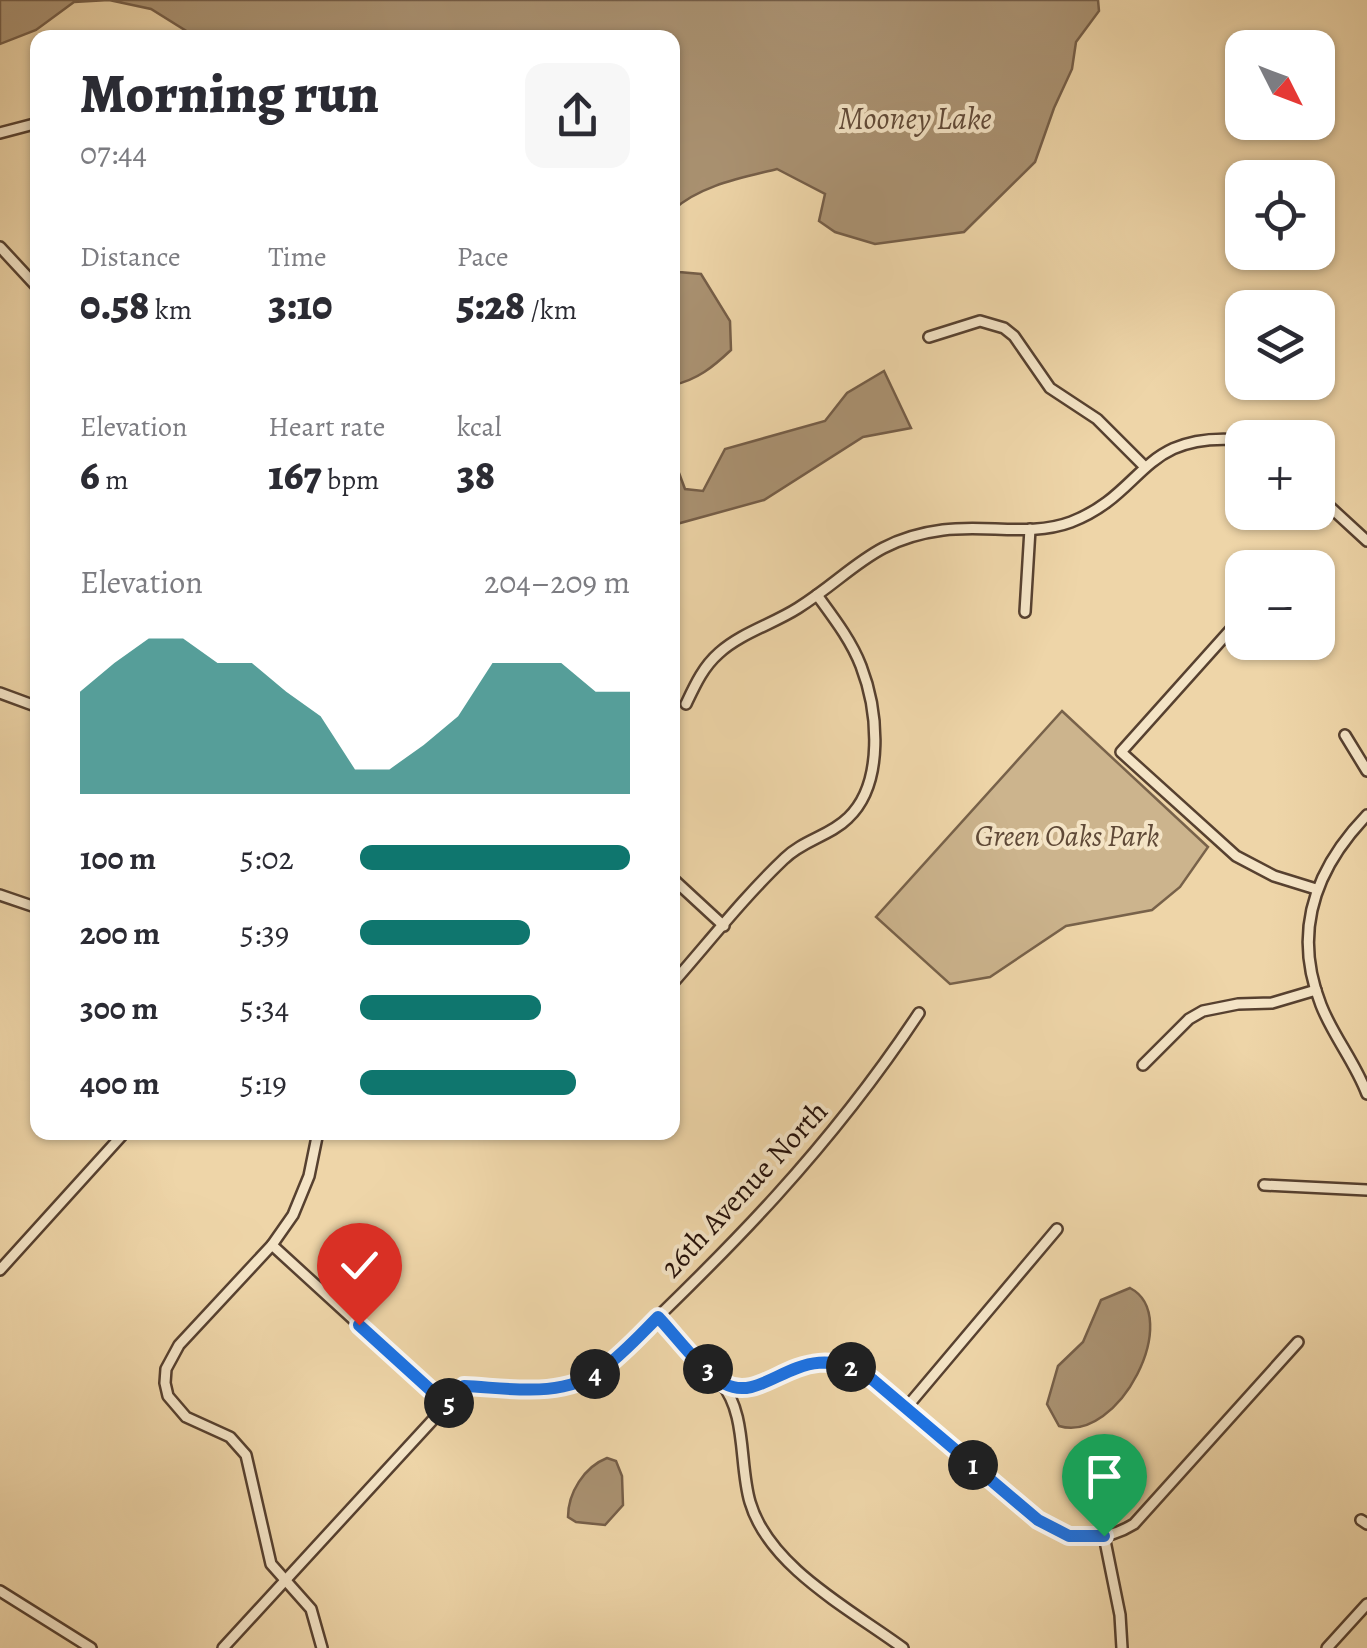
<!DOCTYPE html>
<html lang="en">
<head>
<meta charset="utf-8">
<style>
	body { margin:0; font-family:Alegreya,serif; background:#f7f7f7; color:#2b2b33; height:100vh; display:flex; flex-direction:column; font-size:38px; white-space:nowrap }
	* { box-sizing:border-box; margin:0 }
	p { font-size:32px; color:#7c7c81 }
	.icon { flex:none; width:55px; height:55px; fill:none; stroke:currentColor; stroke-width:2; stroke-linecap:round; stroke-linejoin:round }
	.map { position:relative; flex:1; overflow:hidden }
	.side { position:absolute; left:30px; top:30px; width:650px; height:1110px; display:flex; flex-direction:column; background:#fff; border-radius:20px; box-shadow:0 2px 8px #0004 }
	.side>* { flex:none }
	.needle { width:65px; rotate:132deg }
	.controls { position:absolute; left:1225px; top:30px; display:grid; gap:20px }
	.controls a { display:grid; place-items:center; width:110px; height:110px; border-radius:20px; background:#fff; box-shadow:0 2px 8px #0004; font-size:50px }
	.pin { position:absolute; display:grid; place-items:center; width:85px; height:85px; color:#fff; margin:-102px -42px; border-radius:50% 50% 50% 0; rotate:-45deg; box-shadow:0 0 10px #0007 }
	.pin .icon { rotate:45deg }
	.km { position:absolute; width:50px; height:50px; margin:-25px; border-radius:50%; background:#222; color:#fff; font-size:28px; line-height:50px; text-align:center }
	.round { display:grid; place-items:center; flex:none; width:105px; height:105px; border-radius:20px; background:#f7f7f7 }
	.head { display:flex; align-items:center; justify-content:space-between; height:170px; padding:0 50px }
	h1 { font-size:55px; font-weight:800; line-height:75px }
	.stats { display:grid; grid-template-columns:repeat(3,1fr); gap:15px; height:170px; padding:10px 50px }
	.stats div { display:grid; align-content:center }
	.stats b { font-size:42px; font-weight:800 }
	.stats small { font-size:28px; font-weight:400 }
	.stats p { font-size:28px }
	.chart { height:280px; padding:20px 50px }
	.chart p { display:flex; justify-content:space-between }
	.chart svg { width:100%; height:180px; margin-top:10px; fill:#0f766e; opacity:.7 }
	ul { padding:0 50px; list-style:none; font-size:32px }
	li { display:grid; grid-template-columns:160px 120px 1fr; align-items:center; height:75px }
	li i { height:25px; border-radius:12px; background:#0f766e }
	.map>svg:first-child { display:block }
	.green { fill:#ccb48d; stroke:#78624a; stroke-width:2.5 }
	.water { fill:#aa9272; stroke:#755e48; stroke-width:2.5 }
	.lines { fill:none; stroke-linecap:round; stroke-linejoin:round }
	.street-casing { stroke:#574130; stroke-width:14 }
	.street { stroke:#f4e4c6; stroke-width:9 }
	.route-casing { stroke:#fff; stroke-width:20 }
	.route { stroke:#1a73e8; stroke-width:12 }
	.labels { text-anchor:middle; stroke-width:8; stroke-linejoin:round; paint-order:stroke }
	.park-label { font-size:30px; font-style:italic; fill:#5f4937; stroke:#f4e4c6 }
	.street-label { font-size:30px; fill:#251008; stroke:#f4e4c6 }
	.water-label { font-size:32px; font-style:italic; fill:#614a38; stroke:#f4e4c6 }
</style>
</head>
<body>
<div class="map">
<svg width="1367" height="1648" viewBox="0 0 1367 1648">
	<rect width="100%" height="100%" fill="#eed5a8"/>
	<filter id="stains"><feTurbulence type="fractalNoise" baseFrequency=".002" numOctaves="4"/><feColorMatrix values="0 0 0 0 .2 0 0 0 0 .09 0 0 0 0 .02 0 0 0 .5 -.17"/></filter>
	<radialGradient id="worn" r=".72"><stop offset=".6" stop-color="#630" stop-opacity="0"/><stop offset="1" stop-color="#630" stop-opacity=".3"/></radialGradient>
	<polygon class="green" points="1062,711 1208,847 1180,887 1152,910 1066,926 990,977 950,984 876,917"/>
	<g class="water">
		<path d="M0,0H1098L1099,11L1076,42L1072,69L1054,108L1035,162L964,232L875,244L835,232L819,221L825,194L777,169C741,178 701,185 673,210L672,38L196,37L151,9L109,0L74,2L36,30L0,44Z"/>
		<path d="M672,263L679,272L701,274L730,321L731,350C713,367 697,380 673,385Z"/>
		<polygon points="884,371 911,428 863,437 764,500 673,525 673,457 685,489 703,491 725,449 825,421 847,393"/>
		<path d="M1130,1288C1184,1316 1119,1444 1059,1426L1047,1404L1058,1366L1083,1342L1101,1300Z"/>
		<path d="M607,1458L616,1461L622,1476L623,1505L605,1525L576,1522L568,1517C568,1493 584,1467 607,1458Z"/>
	</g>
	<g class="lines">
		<defs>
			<g id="street">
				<polyline points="0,133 38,123"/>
				<polyline points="0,247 38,288"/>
				<polyline points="929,337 980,321 1004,328 1014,336 1050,388 1097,419 1145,467"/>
				<polyline points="1318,496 1367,541"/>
				<polyline points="1025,612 1030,529"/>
				<polyline points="1242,617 1121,752 1236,856 1274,876 1316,889"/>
				<polyline points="0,693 38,707"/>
				<path d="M686,704C695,685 703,667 719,653C741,633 773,624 798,608C852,574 872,539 943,530C985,524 1031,537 1071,522C1146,493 1140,431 1242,440"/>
				<polyline points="1345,735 1367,771"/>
				<path d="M1367,815C1315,869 1292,932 1321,1005C1333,1036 1355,1062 1367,1094"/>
				<polyline points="672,878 724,926"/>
				<polyline points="0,895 38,908"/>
				<path d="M672,984C709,942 744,897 784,859C803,840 830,836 848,818C885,783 878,710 861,666C851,640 833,617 817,595"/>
				<polyline points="1143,1065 1189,1019 1203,1011 1238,1004 1272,1003 1316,990"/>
				<polyline points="318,1132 309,1176 293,1215 272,1245 179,1345 166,1369 165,1383 168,1396 186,1417 230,1437 246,1455 271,1564 311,1609 322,1648"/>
				<polyline points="1264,1185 1367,1190"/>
				<polyline points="272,1245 447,1405"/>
				<polyline points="0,1270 125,1132"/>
				<path d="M658,1317C676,1336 703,1372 725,1384C752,1398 780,1369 806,1363C824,1358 842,1362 859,1370L1038,1520C1069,1540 1102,1544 1134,1524L1298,1342"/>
				<path d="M721,1383C747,1413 739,1465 750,1502C769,1567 850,1609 903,1648"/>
				<polyline points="906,1408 1057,1229"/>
				<polyline points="1361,1520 1367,1524"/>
				<polyline points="1104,1536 1120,1615 1122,1648"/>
				<polyline points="0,1591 91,1648"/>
				<path d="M223,1648L464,1386C519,1389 569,1397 613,1360C730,1249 829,1149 919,1013"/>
				<polyline points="1327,1648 1367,1604"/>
			</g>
		</defs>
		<use href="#street" class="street-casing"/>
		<use href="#street" class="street"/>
	</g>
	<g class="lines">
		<defs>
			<path id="route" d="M359,1325L447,1405L464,1386C509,1388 562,1399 601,1370C622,1355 640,1335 658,1317C676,1336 703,1373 725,1384C768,1406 802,1330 873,1380L1038,1520L1069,1536H1104"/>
		</defs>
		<use href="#route" class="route-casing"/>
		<use href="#route" class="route"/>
	</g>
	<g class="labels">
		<g class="park-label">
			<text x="1067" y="846">Green Oaks Park</text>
		</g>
		<g class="street-label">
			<text transform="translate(744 1189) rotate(-47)" y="10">26th Avenue North</text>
		</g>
		<g class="water-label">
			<text x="915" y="129">Mooney Lake</text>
		</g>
	</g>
	<rect width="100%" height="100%" filter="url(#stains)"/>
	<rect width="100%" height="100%" fill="url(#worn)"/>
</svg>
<div class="controls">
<a><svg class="needle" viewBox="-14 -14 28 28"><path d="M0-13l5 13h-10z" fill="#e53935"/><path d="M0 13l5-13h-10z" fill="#7c7c81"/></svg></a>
<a><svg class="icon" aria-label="locate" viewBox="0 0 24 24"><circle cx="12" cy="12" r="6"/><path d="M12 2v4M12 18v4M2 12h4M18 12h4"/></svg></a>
<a><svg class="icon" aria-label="layers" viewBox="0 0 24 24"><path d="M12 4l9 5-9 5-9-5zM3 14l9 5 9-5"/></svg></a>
<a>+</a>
<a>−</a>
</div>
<div class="pin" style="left:1104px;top:1536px;background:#1e9e55"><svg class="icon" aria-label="arrive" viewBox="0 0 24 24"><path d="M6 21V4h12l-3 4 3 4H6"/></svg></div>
<div class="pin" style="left:359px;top:1325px;background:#d93025"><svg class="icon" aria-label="check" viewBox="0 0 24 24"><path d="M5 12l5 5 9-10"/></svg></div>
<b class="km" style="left:973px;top:1465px">1</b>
<b class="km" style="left:851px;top:1367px">2</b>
<b class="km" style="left:708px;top:1369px">3</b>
<b class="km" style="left:595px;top:1374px">4</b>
<b class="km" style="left:449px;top:1403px">5</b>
<section class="side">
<div class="head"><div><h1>Morning run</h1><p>07:44</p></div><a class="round"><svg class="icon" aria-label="share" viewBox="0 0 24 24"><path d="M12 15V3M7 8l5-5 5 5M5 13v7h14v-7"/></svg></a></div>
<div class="stats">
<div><p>Distance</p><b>0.58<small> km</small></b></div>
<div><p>Time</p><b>3:10</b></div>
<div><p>Pace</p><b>5:28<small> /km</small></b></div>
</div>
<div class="stats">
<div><p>Elevation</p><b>6<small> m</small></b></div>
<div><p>Heart rate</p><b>167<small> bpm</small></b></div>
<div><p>kcal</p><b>38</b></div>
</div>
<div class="chart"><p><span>Elevation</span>204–209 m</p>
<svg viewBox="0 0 160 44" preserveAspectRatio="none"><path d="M0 44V19L10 12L20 6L30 6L40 12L50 12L60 19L70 25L80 38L90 38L100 32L110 25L120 12L130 12L140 12L150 19L160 19V44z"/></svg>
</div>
<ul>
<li><b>100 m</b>5:02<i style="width:100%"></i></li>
<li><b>200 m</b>5:39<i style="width:63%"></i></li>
<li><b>300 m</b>5:34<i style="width:67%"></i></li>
<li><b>400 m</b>5:19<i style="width:80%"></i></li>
</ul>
</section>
</div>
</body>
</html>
